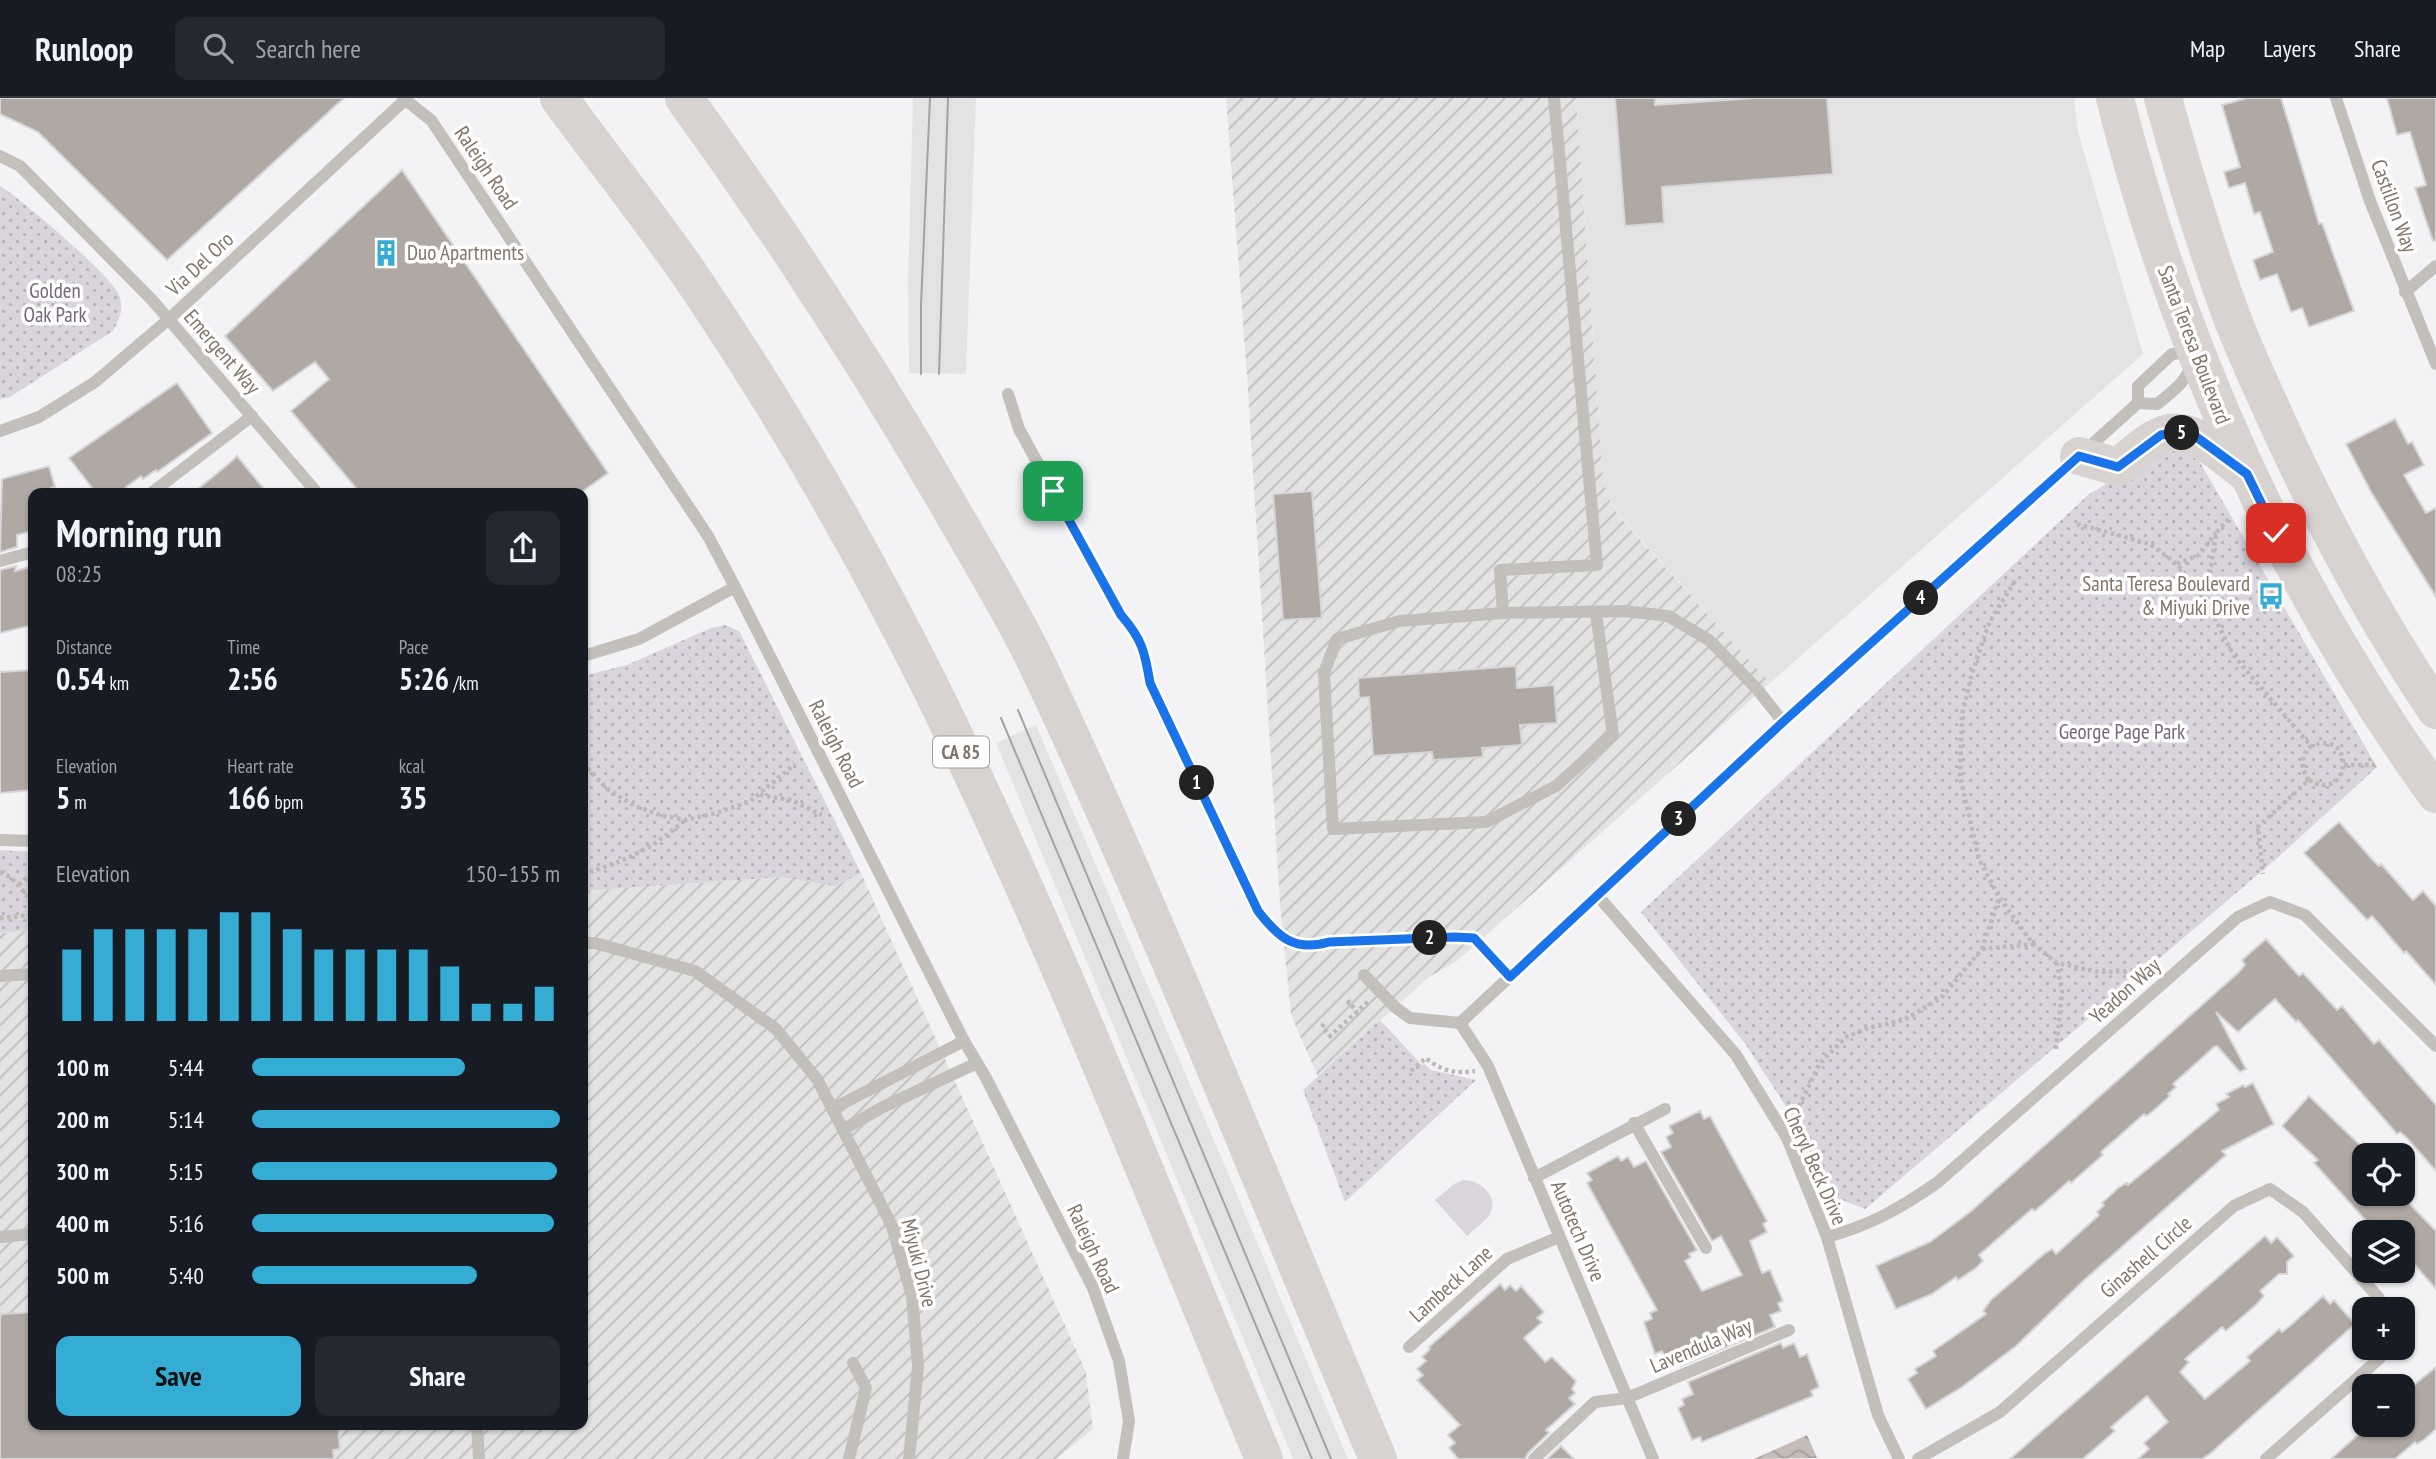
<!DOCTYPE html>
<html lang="en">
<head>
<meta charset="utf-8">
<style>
	body { margin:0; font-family:"PT Sans Narrow",sans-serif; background:#242831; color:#f1f3f6; height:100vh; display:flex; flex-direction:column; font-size:26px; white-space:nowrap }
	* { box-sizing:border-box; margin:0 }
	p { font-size:23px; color:#9ea1a6 }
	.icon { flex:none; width:38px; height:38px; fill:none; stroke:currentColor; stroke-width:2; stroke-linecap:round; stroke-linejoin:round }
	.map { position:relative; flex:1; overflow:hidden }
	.panel { position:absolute; left:28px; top:390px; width:560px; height:942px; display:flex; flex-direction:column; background:#171b24; border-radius:14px; box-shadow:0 2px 5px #0004 }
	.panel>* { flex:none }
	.controls { position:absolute; left:2352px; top:1045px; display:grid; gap:14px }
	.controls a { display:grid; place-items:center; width:63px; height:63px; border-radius:14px; background:#171b24; box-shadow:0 2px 5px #0004; font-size:35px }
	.pin { position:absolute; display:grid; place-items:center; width:60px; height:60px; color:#fff; margin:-30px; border-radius:14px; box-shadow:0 4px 10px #0006 }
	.km { position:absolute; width:35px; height:35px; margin:-18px; border-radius:50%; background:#222; color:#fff; font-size:19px; line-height:35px; text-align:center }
	.round { display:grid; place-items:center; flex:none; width:74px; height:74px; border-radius:14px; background:#242831 }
	.summary { display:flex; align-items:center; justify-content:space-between; height:119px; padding:0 28px }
	h1 { font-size:38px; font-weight:600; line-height:52px }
	.stats { display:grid; grid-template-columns:repeat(3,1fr); gap:10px; height:119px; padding:7px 28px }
	.stats div { display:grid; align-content:center }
	.stats b { font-size:30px; font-weight:600 }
	.stats small { font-size:19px; font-weight:400 }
	.stats p { font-size:19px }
	.chart { height:196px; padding:14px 28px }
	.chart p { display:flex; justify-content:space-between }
	.chart svg { width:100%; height:126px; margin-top:7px; stroke:#35acd4; stroke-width:6 }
	.cta { display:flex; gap:14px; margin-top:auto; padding:14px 28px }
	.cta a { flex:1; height:80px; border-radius:14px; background:#35acd4; color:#111; font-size:28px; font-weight:600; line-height:80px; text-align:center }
	.cta a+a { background:#242831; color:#f1f3f6 }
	ul { padding:0 28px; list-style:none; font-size:23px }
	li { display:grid; grid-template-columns:112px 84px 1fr; align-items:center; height:52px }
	li i { height:18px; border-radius:9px; background:#35acd4 }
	header { display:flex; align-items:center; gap:42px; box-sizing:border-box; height:98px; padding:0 35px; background:#171b24; border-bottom:2px solid #363941 }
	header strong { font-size:33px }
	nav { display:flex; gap:38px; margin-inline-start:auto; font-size:24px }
	.search { width:490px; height:63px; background:#242831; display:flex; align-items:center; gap:18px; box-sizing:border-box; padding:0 24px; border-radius:14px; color:#9ea1a6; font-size:26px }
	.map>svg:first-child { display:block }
	.built { fill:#e4e3e4 }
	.industrial { fill:url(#industrial-furrows) }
	.grass { fill:#dad5dd }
	.park { fill:url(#park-dots) }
	.water { fill:url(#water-waves) }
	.building { fill:#b0a9a3; stroke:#d6d6d8; stroke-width:2 }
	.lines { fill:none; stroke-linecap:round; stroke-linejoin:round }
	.path { stroke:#bcb9b6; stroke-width:4.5; stroke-dasharray:3.5 3.5; stroke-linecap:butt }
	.minor { stroke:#c3bfbb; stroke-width:12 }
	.major { stroke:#d8d3d0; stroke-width:38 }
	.highway { stroke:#d8d3d0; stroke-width:38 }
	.tram { stroke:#a8a19c; stroke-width:2 }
	.route-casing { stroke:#fff; stroke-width:14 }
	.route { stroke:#1a73e8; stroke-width:9 }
	.labels { text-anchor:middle; stroke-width:7; stroke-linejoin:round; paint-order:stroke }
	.shield { fill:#fff; stroke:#a89e95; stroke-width:2 }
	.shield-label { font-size:19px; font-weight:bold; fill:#827468 }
	.street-label { font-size:21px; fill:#827468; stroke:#fff }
	.poi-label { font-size:21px; fill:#827468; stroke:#fff; text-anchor:start }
	.park-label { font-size:21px; fill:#766679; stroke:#fff }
</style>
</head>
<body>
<header>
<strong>Runloop</strong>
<div class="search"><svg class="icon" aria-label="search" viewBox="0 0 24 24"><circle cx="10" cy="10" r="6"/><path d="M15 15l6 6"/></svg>Search here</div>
<nav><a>Map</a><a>Layers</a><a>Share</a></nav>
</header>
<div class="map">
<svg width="2436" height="1361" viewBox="0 0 2436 1361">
	<defs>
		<pattern id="industrial-furrows" width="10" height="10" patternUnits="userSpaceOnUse" patternTransform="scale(1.75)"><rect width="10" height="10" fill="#e4e3e4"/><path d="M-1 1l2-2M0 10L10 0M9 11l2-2" fill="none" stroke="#bebdbd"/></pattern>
		<pattern id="park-dots" width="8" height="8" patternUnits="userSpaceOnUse" patternTransform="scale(1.75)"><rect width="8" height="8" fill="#dad5dd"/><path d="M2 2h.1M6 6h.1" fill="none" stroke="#b6b1b7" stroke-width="1.8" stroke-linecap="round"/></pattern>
		<pattern id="water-waves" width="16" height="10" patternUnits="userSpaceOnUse" patternTransform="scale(1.75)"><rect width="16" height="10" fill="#c5bcb7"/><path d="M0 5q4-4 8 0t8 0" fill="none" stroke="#a59d99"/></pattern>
	</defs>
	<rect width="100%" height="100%" fill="#f3f3f6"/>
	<g class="built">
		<polygon points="913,0 976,0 966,276 909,275 908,184"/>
		<polygon points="1576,0 2074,0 2078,34 2143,256 1770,585 1618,416 1607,397 1603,381"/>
		<polygon points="1036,627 1225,1068 1348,1361 1293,1361 996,645"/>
	</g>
	<g class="industrial">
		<polygon points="1226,0 1576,0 1603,381 1607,397 1618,417 1770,585 1457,863 1429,879 1318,979 1291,917 1280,806 1247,277"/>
		<polygon points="861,775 1086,1274 1093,1331 1056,1361 0,1361 0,835 33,832 33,1326 583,1326 583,793 781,779 835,788"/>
	</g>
	<path class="grass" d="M1463,1082C1481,1082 1502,1100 1488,1119C1482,1126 1473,1132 1467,1138L1435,1102L1454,1086Z"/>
	<g class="park">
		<path d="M0,88C19,99 114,180 119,197C124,211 120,220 113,233L10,299L0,301Z"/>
		<polygon points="2184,337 2377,669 2275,762 1865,1111 1830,1097 1796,1024 1746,947 1641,814 2088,397"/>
		<polygon points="726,527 739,533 861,775 835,788 781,779 583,793 583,578 627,567 711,530"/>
		<polygon points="0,752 33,754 33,832 0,835"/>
		<polygon points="1380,922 1422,967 1424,965 1431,972 1476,982 1345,1104 1303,992"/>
	</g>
	<polygon class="water" points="1807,1337 1817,1360 1754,1361"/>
	<g class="building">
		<polygon points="0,0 344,0 167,162 38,34 0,16"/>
		<polygon points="1615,0 1655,0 1655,7 1755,0 1827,0 1833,76 1662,89 1664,125 1625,128"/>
		<polygon points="2247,0 2281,0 2319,126 2322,125 2354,213 2309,229 2302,210 2291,214 2277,176 2260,182 2253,162 2273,154 2260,114 2254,116 2245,85 2229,90 2224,74 2240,69 2222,7"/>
		<polygon points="2387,0 2436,0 2436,142 2433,143 2415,90 2426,87 2410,34 2397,37"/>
		<polygon points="402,72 608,375 579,396 361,396 291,313 329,281 315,264 273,293 225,238"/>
		<polygon points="177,285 212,335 157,374 156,372 143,381 141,378 117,396 97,396 69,360"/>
		<polygon points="2395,321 2408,346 2412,344 2424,367 2404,377 2426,415 2436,410 2436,499 2371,394 2346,346"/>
		<polygon points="237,358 268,396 192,396 232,363"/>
		<polygon points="49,368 55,389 51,390 52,396 33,396 33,433 17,437 17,449 0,454 2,381"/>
		<polygon points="1312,393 1322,520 1283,522 1273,396"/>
		<polygon points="16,468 15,473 33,468 33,527 0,535 0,472"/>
		<polygon points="1516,568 1517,590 1554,587 1557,625 1520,627 1522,647 1482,650 1483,659 1433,662 1432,654 1373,658 1369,599 1359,600 1358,580"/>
		<polygon points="33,572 33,692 0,695 0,574"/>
		<polygon points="2339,724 2372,761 2379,768 2381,766 2413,802 2423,793 2436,808 2436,887 2406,853 2404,855 2372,818 2367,822 2304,755"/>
		<polygon points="2266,841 2299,878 2303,875 2337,912 2342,908 2374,946 2379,942 2436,1007 2436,1073 2407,1040 2400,1034 2397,1036 2298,922 2296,924 2275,901 2238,934 2216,914 2246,971 2240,974 2217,948 2214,949 2173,986 2176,989 2168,996 2170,998 2153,1013 2146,1018 2144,1016 2101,1054 2103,1057 2071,1085 2069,1083 2035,1113 2032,1111 1979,1157 1983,1163 1976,1170 1958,1182 1956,1179 1932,1196 1896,1211 1876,1168 1930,1144 1970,1114 2239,874 2245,867 2242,862"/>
		<polygon points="2253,985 2274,1026 2222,1053 2226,1057 2082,1184 2016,1248 1962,1289 1926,1311 1908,1281 1917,1275 1915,1271 1936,1258 1933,1253 1986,1216 1983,1213 1991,1202 2044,1156 2052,1151 2056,1156 2099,1117 2097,1114 2104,1107 2102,1105 2118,1090 2127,1085 2128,1087 2219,1012 2216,1006 2229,999 2226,996 2243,987 2245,989"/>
		<polygon points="2309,998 2364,1051 2364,1096 2400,1096 2436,1133 2436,1191 2415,1167 2403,1178 2403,1134 2376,1134 2314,1065 2318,1062 2282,1028"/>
		<polygon points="1700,1013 1704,1021 1710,1018 1767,1123 1763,1126 1767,1134 1750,1143 1762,1175 1770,1172 1783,1203 1778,1205 1781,1213 1770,1217 1775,1229 1681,1268 1675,1256 1665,1261 1662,1253 1655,1256 1644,1224 1652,1221 1650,1215 1657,1212 1587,1085 1592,1082 1587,1075 1618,1058 1621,1063 1628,1059 1634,1069 1646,1063 1697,1152 1689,1156 1691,1159 1685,1163 1702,1193 1742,1177 1721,1138 1712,1143 1661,1054 1671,1049 1666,1039 1673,1035 1669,1028"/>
		<polygon points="2265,1138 2271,1145 2277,1139 2294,1158 2287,1164 2287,1176 2279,1176 2260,1193 2264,1198 2257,1206 2226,1233 2222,1229 2185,1261 2189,1264 2180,1274 2205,1301 2250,1263 2247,1259 2279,1231 2282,1234 2290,1228 2323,1198 2330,1206 2334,1202 2355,1226 2211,1355 2202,1361 2138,1361 2149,1351 2144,1345 2168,1324 2147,1298 2111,1329 2115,1333 2083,1361 2010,1361"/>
		<polygon points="1500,1186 1505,1192 1510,1187 1516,1193 1521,1188 1544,1214 1537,1220 1542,1224 1524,1240 1545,1264 1552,1259 1576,1283 1572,1291 1575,1295 1569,1300 1575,1306 1546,1332 1549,1335 1528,1355 1525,1361 1458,1361 1449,1350 1455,1345 1448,1337 1460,1327 1417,1282 1423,1277 1417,1271 1426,1263 1422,1259 1430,1251 1429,1249"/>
		<polygon points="33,1214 33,1326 338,1326 340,1351 333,1352 334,1361 0,1361 0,1222 1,1216"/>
		<polygon points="1781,1245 1783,1250 1794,1245 1800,1259 1807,1256 1819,1289 1811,1293 1813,1298 1702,1344 1700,1339 1692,1342 1678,1310 1684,1307 1682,1301 1693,1296 1688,1284"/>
		<polygon points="2436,1269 2436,1331 2425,1341 2417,1346 2415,1344 2395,1361 2331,1361 2370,1326 2403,1326 2403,1296"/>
		<polygon points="1561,1348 1574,1361 1547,1361"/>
	</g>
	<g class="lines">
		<g class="path">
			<path d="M2077,426L2150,446L2177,466L2206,503L2234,558L2311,648C2300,658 2300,670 2309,682L2258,729L2263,776"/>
			<polyline points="2177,466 2199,457 2216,435"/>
			<polyline points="2015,483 1990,523 1972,575 1962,617 1960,678 1979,761 1999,799 2033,846 2057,865 2099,874 2143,873"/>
			<polyline points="2206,503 2216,435 2230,419"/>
			<polyline points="583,665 607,691 635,708 663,718 686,722 716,715 749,704 795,666"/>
			<polyline points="2344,667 2375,667"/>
			<path d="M2309,682C2350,707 2358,630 2311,648"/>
			<polyline points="760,697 791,702 822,717"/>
			<path d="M0,774C16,780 24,794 33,807"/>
			<path d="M583,776C627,762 649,753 685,722"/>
			<polyline points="19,787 33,775"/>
			<polyline points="0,820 33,817"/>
			<polyline points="1982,851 2033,846"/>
			<polyline points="1347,906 1349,904 1357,914"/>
			<polyline points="1324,926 1322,929 1330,938 1369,903"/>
			<polyline points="2056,951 2062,894 2057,865"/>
			<path d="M1411,973L1426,960C1441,973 1455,976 1475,973"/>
			<polyline points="1797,1015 1800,1006 1820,965 1846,939 1868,930 1904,922 1941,900 1982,851 1999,800"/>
		</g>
		<g class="minor">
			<polyline points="403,0 431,22 708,438 735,489 964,943 985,978 1093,1190 1119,1263 1129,1323 1123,1361"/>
			<polyline points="2336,0 2370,103 2436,266"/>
			<polyline points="0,58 20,68 153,203 318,396"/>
			<polyline points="2405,194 2436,168"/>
			<path d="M1008,296L1019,331L1121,517C1142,541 1145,554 1150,585L1258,813C1278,839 1294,854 1329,844L1455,839L1474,840L1510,879"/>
			<polyline points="2138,305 2138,288 2172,256 2191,254"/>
			<polyline points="0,333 39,319 95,284 169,221 407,0"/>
			<polyline points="150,396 252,318"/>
			<polyline points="0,463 33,454"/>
			<polyline points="1503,515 1500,472 1597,467 1554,0"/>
			<polyline points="1596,515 1613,637 1556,688 1486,724 1333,731 1324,575 1337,541 1400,523 1503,515 1625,513 1668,518 1709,542 1757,591 1783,624"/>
			<polyline points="583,558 639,541 735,489"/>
			<polyline points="0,742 33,743"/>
			<polyline points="1598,798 1736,957 1787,1040 1827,1139 1878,1317 1899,1361"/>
			<polyline points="583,845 595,845 695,873 776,931 817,981 892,1128 912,1198 918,1268 909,1361"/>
			<polyline points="1364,877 1395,909 1410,920 1460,925"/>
			<polyline points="0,878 33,876"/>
			<path d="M1460,925L1783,624L2138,305L2157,306C2172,294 2188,283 2192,264"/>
			<polyline points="1460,925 1488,968 1653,1361"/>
			<polyline points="834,1010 964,943"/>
			<polyline points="1634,1025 1706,1150"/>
			<polyline points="844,1031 883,1009 977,965"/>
			<polyline points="1534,1080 1665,1011"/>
			<polyline points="0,1139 33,1136"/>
			<path d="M1827,1139C1871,1127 1901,1110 1938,1084L2238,819L2270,804L2305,817L2436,948"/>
			<polyline points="1409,1249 1507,1161 1559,1139"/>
			<polyline points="477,1326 479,1361"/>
			<polyline points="849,1361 866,1290 853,1265"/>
			<polyline points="1534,1361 1595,1304 1627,1300 1789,1232"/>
			<polyline points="1918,1361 2000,1314 2234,1108 2270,1091 2303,1114 2378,1199 2385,1211"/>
			<polyline points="2266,1361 2380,1260 2386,1250"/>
		</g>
		<g class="major">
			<path d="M2115,0C2178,250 2285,487 2436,696"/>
			<path d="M2163,0C2183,73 2205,146 2231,217C2243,249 2257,279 2271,310C2318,415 2372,516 2436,612"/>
			<path d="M2079,358L2118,369C2131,359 2144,346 2158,339C2189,322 2221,357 2245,374"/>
		</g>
		<g class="highway">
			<path d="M559,0C603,60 650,119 692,180C780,310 860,448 930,588C1054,839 1156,1102 1264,1361"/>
			<path d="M684,0C781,134 869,269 952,413C981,464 1013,515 1038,568C1161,828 1266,1096 1378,1361"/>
		</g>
		<g class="tram">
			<polyline points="921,276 921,207 930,0"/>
			<polyline points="939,276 948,0"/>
			<polyline points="1018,612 1331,1361"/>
			<polyline points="1001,620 1312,1361"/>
		</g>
	</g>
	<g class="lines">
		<defs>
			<path id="route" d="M1053,393L1121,517C1142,541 1145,554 1150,585L1258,813C1278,839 1294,854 1329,844L1455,839L1474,840L1510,879L1783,624L2079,358L2118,369L2161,337L2180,334L2195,338L2247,376L2276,435"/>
		</defs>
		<use href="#route" class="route-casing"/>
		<use href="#route" class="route"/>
	</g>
	<defs>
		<symbol id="building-bare" viewBox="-9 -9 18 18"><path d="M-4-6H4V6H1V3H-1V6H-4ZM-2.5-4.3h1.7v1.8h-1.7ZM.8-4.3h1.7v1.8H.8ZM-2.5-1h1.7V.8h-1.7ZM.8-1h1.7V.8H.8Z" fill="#35acd4" stroke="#fff" stroke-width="2.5" paint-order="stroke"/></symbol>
		<symbol id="bus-bare" viewBox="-9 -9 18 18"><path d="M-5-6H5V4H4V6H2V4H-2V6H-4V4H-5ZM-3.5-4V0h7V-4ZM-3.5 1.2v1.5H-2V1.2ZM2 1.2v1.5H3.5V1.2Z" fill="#35acd4" stroke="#fff" stroke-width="2.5" paint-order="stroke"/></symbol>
	</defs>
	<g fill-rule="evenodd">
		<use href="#building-bare" x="367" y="136" width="38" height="38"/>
		<use href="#bus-bare" x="2252" y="479" width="38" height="38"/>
	</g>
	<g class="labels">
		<rect class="shield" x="933" y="638.5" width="56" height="31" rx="5"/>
		<g class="shield-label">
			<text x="961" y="661">CA 85</text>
		</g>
		<g class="street-label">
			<text transform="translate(486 70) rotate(56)" y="7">Raleigh Road</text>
			<text transform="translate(2394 108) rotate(70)" y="7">Castillon Way</text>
			<text transform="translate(200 166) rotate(-43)" y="7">Via Del Oro</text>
			<text transform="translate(2194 247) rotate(69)" y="7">Santa Teresa Boulevard</text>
			<text transform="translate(222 254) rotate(49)" y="7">Emergent Way</text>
			<text transform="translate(836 646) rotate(63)" y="7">Raleigh Road</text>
			<text transform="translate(2125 893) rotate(-42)" y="7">Yeadon Way</text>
			<text transform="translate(1815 1068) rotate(66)" y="7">Cheryl Beck Drive</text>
			<text transform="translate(1578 1133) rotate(67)" y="7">Autotech Drive</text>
			<text transform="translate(1093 1151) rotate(65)" y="7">Raleigh Road</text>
			<text transform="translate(2146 1159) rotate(-41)" y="7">Ginashell Circle</text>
			<text transform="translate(919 1165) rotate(76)" y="7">Miyuki Drive</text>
			<text transform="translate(1451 1186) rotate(-42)" y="7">Lambeck Lane</text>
			<text transform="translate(1701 1248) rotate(-23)" y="7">Lavendula Way</text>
		</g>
		<g class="poi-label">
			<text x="407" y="162">Duo Apartments</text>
			<text x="2250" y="493" text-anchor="end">Santa Teresa Boulevard<tspan x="2250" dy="24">&amp; Miyuki Drive</tspan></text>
		</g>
		<g class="park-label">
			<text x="55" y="200">Golden<tspan x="55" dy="24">Oak Park</tspan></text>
			<text x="2122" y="641">George Page Park</text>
		</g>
	</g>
</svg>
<div class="controls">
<a><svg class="icon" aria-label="locate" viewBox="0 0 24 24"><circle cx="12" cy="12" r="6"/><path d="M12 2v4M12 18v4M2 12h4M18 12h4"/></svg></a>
<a><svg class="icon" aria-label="layers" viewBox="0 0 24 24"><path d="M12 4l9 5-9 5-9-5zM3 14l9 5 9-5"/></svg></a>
<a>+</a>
<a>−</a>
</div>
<div class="pin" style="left:1053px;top:393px;background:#1e9e55"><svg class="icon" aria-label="arrive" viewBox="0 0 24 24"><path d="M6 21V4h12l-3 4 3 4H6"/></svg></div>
<div class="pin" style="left:2276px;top:435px;background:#d93025"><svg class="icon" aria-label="check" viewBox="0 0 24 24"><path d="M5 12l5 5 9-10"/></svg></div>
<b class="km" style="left:1197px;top:685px">1</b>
<b class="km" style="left:1430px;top:840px">2</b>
<b class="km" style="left:1679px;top:721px">3</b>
<b class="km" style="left:1921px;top:500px">4</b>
<b class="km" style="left:2182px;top:335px">5</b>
<section class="panel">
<div class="summary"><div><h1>Morning run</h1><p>08:25</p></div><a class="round"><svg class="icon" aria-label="share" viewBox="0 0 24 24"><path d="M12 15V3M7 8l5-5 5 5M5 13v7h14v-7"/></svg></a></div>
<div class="stats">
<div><p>Distance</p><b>0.54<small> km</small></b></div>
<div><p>Time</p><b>2:56</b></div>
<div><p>Pace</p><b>5:26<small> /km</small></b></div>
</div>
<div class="stats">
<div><p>Elevation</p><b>5<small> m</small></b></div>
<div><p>Heart rate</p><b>166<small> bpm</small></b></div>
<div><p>kcal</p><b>35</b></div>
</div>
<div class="chart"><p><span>Elevation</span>150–155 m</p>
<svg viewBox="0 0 160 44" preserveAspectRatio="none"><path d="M5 44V19M15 44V12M25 44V12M35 44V12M45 44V12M55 44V6M65 44V6M75 44V12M85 44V19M95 44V19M105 44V19M115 44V19M125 44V25M135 44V38M145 44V38M155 44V32"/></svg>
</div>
<ul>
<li><b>100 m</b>5:44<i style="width:69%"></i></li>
<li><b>200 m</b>5:14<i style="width:100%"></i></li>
<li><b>300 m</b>5:15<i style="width:99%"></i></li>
<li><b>400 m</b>5:16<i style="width:98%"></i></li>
<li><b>500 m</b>5:40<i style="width:73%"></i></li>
</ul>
<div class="cta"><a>Save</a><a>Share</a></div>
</section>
</div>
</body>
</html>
